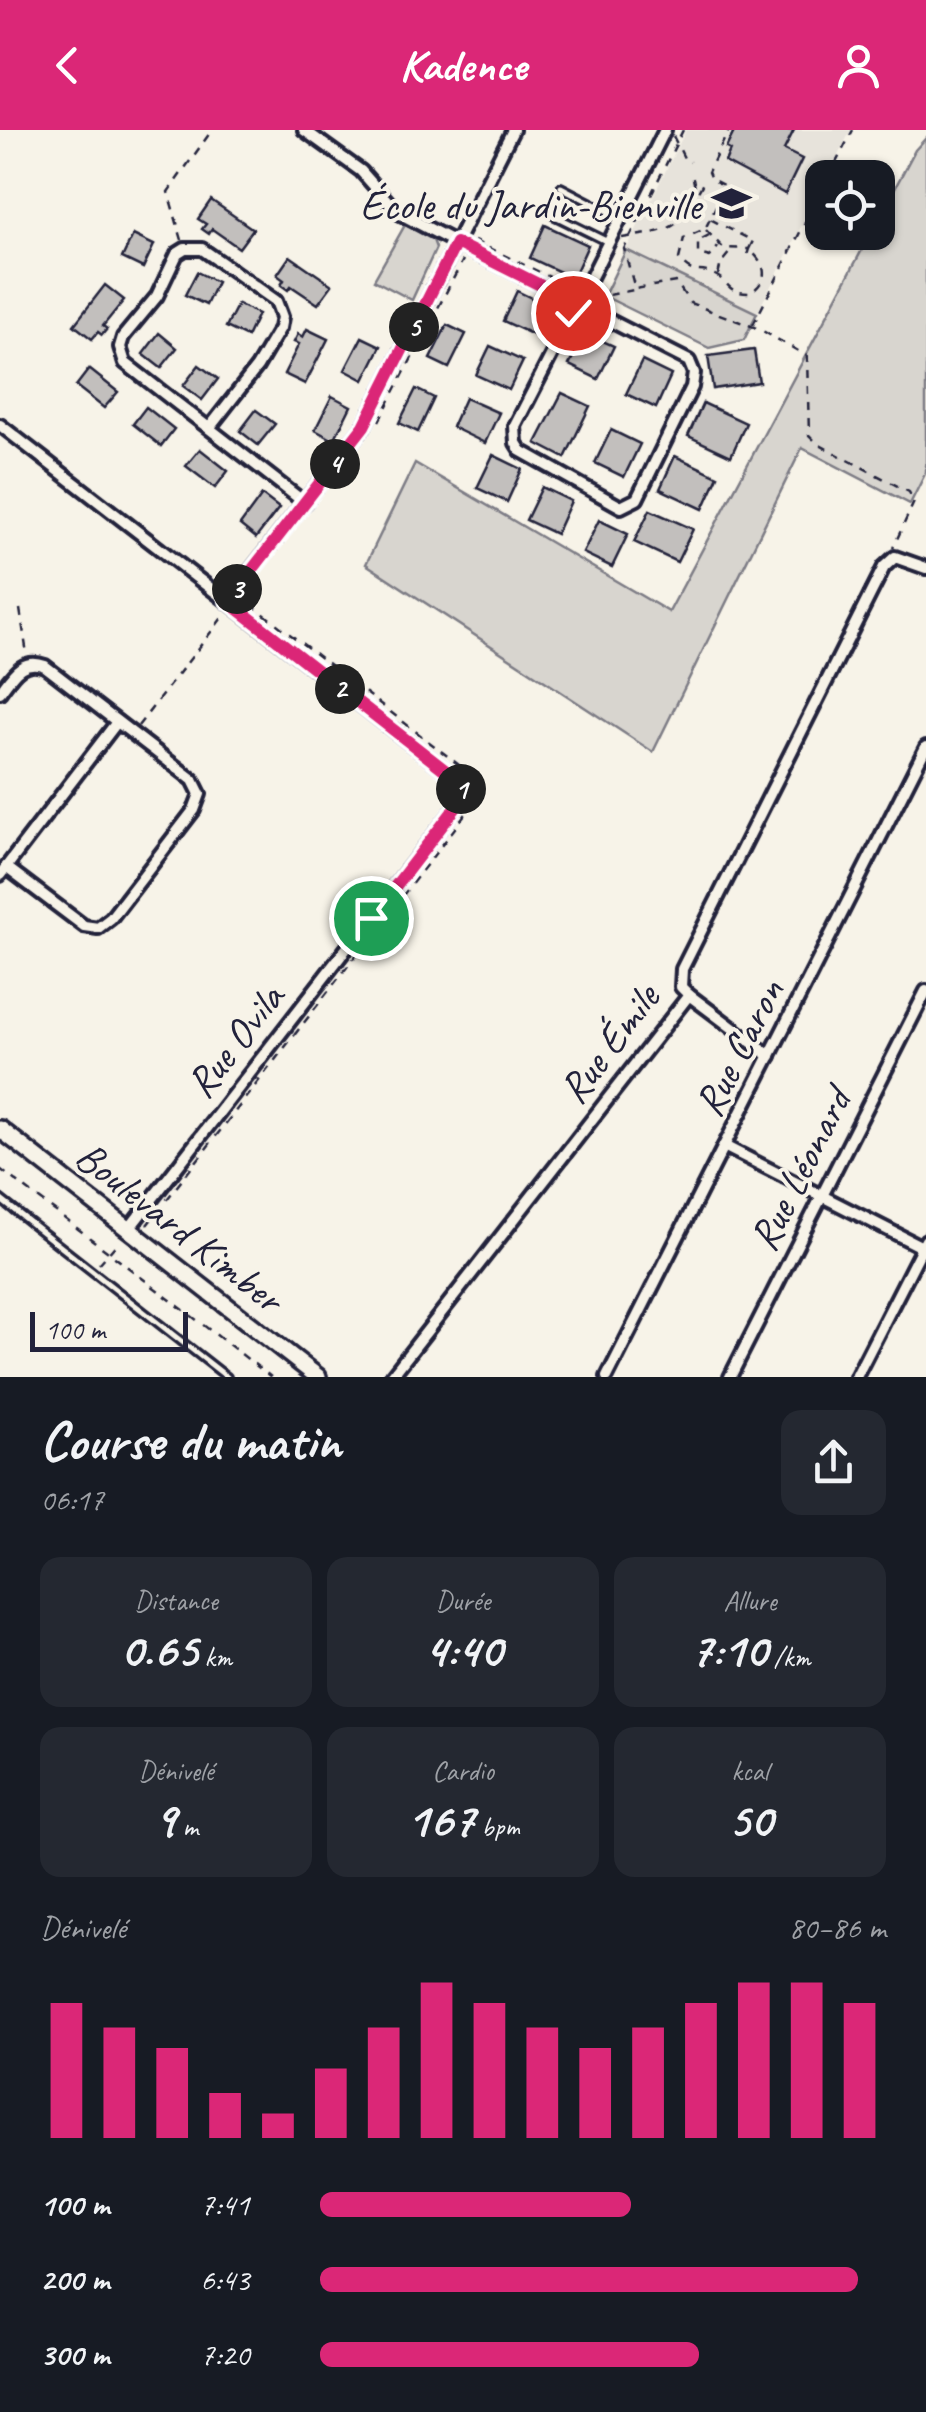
<!DOCTYPE html>
<html lang="fr">
<head>
<meta charset="utf-8">
<style>
	body { margin:0; font-family:Caveat,sans-serif; background:#242831; color:#f1f3f6; height:100vh; display:flex; flex-direction:column; font-size:38px; white-space:nowrap }
	* { box-sizing:border-box; margin:0 }
	p { font-size:32px; color:#9ea1a6 }
	.icon { flex:none; width:55px; height:55px; fill:none; stroke:currentColor; stroke-width:2; stroke-linecap:round; stroke-linejoin:round }
	.map { position:relative; height:1247px; overflow:hidden }
	.drawer { display:flex; flex-direction:column; background:#171b24; flex:1 }
	.drawer>* { flex:none }
	.fabs { position:absolute; left:805px; top:30px; display:grid; gap:20px }
	.fabs a { display:grid; place-items:center; width:90px; height:90px; border-radius:20px; background:#171b24; box-shadow:0 2px 8px #0004; font-size:50px }
	.scale { position:absolute; left:30px; bottom:25px; width:158px; box-sizing:border-box; padding-left:10px; border:5px solid #22223b; border-top:0; font-size:28px; line-height:35px; white-space:nowrap; color:#22223b; -webkit-text-stroke:8px #f7f3e8; paint-order:stroke }
	.pin { position:absolute; display:grid; place-items:center; width:85px; height:85px; color:#fff; margin:-42px; border:5px solid #fff; border-radius:50%; box-shadow:0 2px 10px #0007 }
	.km { position:absolute; width:50px; height:50px; margin:-25px; border-radius:50%; background:#222; color:#fff; font-size:28px; line-height:50px; text-align:center }
	.round { display:grid; place-items:center; flex:none; width:105px; height:105px; border-radius:20px; background:#242831 }
	.head { display:flex; align-items:center; justify-content:space-between; height:170px; padding:0 40px }
	h1 { font-size:55px; font-weight:800; line-height:75px }
	.figures { display:grid; grid-template-columns:repeat(3,1fr); gap:15px; height:170px; padding:10px 40px }
	.figures div { display:grid; align-content:center; border-radius:20px; background:#242831; text-align:center }
	.figures b { font-size:50px; font-weight:800 }
	.figures small { font-size:28px; font-weight:400 }
	.figures p { font-size:28px }
	.chart { height:280px; padding:20px 40px }
	.chart p { display:flex; justify-content:space-between }
	.chart svg { width:100%; height:180px; margin-top:10px; stroke:#db2777; stroke-width:6 }
	ul { padding:0 40px; list-style:none; font-size:32px }
	li { display:grid; grid-template-columns:160px 120px 1fr; align-items:center; height:75px }
	li i { height:25px; border-radius:12px; background:#db2777 }
	header { display:flex; justify-content:space-between; align-items:center; height:130px; padding:0 40px; background:#db2777; color:#fff; font-size:45px; font-weight:800 }
	.map>svg:first-child { display:block }
	.built { fill:#e7e3db }
	.green { fill:#d8d5cf; stroke:#7d7c85; stroke-width:2.5 }
	.building { fill:#c2bfbd; stroke:#22223b; stroke-width:2.5 }
	.lines { fill:none; stroke-linecap:round; stroke-linejoin:round }
	.lane-casing { stroke:#22223b; stroke-width:12 }
	.street-casing { stroke:#22223b; stroke-width:18 }
	.secondary-casing { stroke:#22223b; stroke-width:22 }
	.path { stroke:#22223b; stroke-width:2.5; stroke-dasharray:8 8; stroke-linecap:butt }
	.lane { stroke:#f7f3e8; stroke-width:5 }
	.street { stroke:#f7f3e8; stroke-width:10 }
	.secondary { stroke:#f7f3e8; stroke-width:15 }
	.route-casing { stroke:#fff; stroke-width:20 }
	.route { stroke:#db2777; stroke-width:12 }
	.labels { text-anchor:middle; stroke-width:8; stroke-linejoin:round; paint-order:stroke }
	.poi-label { font-size:42px; fill:#22223b; stroke:#f7f3e8; text-anchor:end }
	.street-label { font-size:42px; fill:#22223b; stroke:#f7f3e8 }
</style>
</head>
<body>
<header><svg class="icon" aria-label="back" viewBox="0 0 24 24"><path d="M15 5l-7 7 7 7"/></svg>Kadence<svg class="icon" aria-label="person" viewBox="0 0 24 24"><circle cx="12" cy="8" r="4"/><path d="M4 21q1-7 8-7t8 7"/></svg></header>
<div class="map">
<svg width="926" height="1247" viewBox="0 0 926 1247">
	<rect width="100%" height="100%" fill="#f7f3e8"/>
	<filter id="ink" filterUnits="userSpaceOnUse"><feTurbulence type="fractalNoise" baseFrequency=".01" numOctaves="2"/><feDisplacementMap in="SourceGraphic" scale="20" xChannelSelector="R" yChannelSelector="G"/><feConvolveMatrix kernelMatrix="1 2 1 2 8 2 1 2 1" color-interpolation-filters="sRGB"/></filter>
	<g filter="url(#ink)">
		<polygon class="built" points="686,0 851,0 827,47 822,48 822,56 757,183 626,120"/>
		<g class="green">
			<polygon points="926,8 926,342 910,374 802,318 653,622 366,434 415,333 669,482 871,103 878,102 878,90 915,20"/>
			<polygon points="405,95 433,110 436,118 412,170 374,150"/>
			<polygon points="626,120 757,183 744,210 709,218 604,166"/>
		</g>
		<g class="building">
			<polygon points="735,0 794,0 784,20 802,29 785,64 725,32 730,20 726,18"/>
			<polygon points="211,70 253,99 239,118 212,99 209,104 202,99 206,94 198,89"/>
			<polygon points="545,95 588,115 573,148 530,128"/>
			<polygon points="133,105 154,115 143,138 122,128"/>
			<polygon points="290,126 332,155 318,174 291,156 288,160 281,155 284,150 277,145"/>
			<polygon points="197,142 217,152 206,175 185,165"/>
			<polygon points="105,155 124,170 103,196 107,199 102,205 98,202 92,209 74,195"/>
			<polygon points="517,161 550,177 536,206 503,191"/>
			<polygon points="238,174 258,184 247,207 226,197"/>
			<polygon points="447,195 466,204 449,238 430,229"/>
			<polygon points="307,199 328,209 305,254 284,244 299,214 294,212 298,204 303,207"/>
			<polygon points="159,203 177,218 161,238 143,224"/>
			<polygon points="585,203 614,216 598,249 569,235"/>
			<polygon points="362,207 381,216 364,250 345,240"/>
			<polygon points="490,216 523,231 509,260 476,245"/>
			<polygon points="754,220 759,252 713,259 708,226"/>
			<polygon points="642,231 671,245 656,278 626,264"/>
			<polygon points="199,235 218,249 202,270 183,256"/>
			<polygon points="89,239 118,262 104,278 76,256"/>
			<polygon points="416,259 434,268 418,302 399,293"/>
			<polygon points="562,263 590,276 565,328 536,313"/>
			<polygon points="332,266 351,276 334,310 315,300"/>
			<polygon points="465,268 499,283 485,313 452,297"/>
			<polygon points="703,273 746,293 731,326 688,306"/>
			<polygon points="146,277 174,299 161,316 133,294"/>
			<polygon points="256,280 275,294 258,315 240,301"/>
			<polygon points="611,300 640,314 624,347 595,333"/>
			<polygon points="200,319 228,341 215,358 186,336"/>
			<polygon points="493,325 522,339 507,372 477,358"/>
			<polygon points="675,326 718,346 703,379 660,359"/>
			<polygon points="542,357 571,371 556,404 526,390"/>
			<polygon points="262,365 279,378 256,408 240,395"/>
			<polygon points="650,380 693,399 677,432 634,412"/>
			<polygon points="599,390 628,404 612,437 583,423"/>
		</g>
		<g class="lines">
			<defs>
				<g id="lane">
					<polyline points="561,57 621,88"/>
					<polyline points="547,82 608,112"/>
					<polyline points="0,1069 227,1247"/>
				</g>
				<g id="street">
					<path d="M304,0L361,41L397,82L468,119L578,174L587,179L689,231L694,243L692,257L637,369L621,377L521,321L516,313L515,296L573,183C604,122 634,61 665,0"/>
					<polyline points="0,295 450,644 461,659 457,676 128,1100"/>
					<polyline points="210,297 257,237 280,198 282,187 276,171 202,119 185,119 177,124 157,166 123,207 120,217 125,233 305,373"/>
					<polyline points="227,471 364,296 513,0"/>
					<path d="M0,562C12,546 22,527 45,536L193,650L200,664L194,680L111,788L98,798L84,796L6,737"/>
					<polyline points="0,745 117,592"/>
					<polyline points="770,926 689,865 681,857 682,839 884,437 895,427 926,438"/>
					<polyline points="724,1016 926,1119"/>
					<polyline points="391,1247 689,865"/>
					<polyline points="607,1247 926,617"/>
					<polyline points="730,1247 926,861"/>
					<polyline points="856,1247 926,1110"/>
				</g>
				<polyline id="secondary" points="0,999 318,1247"/>
			</defs>
			<use href="#lane" class="lane-casing"/>
			<use href="#street" class="street-casing"/>
			<use href="#secondary" class="secondary-casing"/>
			<g class="path">
				<polyline points="683,0 624,119 635,159 676,152 690,173 759,199 807,226 809,305 818,314 909,362 914,372 893,418"/>
				<polyline points="673,6 685,30 690,32"/>
				<polyline points="693,48 696,63"/>
				<polyline points="828,48 853,0"/>
				<path d="M710,89L705,99L684,108L679,129C693,148 698,136 715,145C731,153 726,163 750,163C771,149 766,134 749,119L753,111L710,89L725,56L711,49L708,42L729,0"/>
				<polyline points="706,100 723,118 749,119 746,129"/>
				<polyline points="709,105 698,111 698,124 710,127 718,117"/>
				<path d="M622,108C680,99 677,100 704,51"/>
				<polyline points="182,110 168,62 212,0"/>
				<polyline points="474,111 573,158"/>
				<polyline points="718,145 721,133 730,122"/>
				<polyline points="593,168 634,160"/>
				<polyline points="753,195 822,59"/>
				<polyline points="379,291 463,130"/>
				<polyline points="20,479 27,524"/>
				<polyline points="138,596 225,484"/>
				<polyline points="0,1039 271,1247"/>
				<path d="M147,1095L472,676C479,658 473,647 459,635L242,467"/>
				<polyline points="99,1134 120,1110"/>
			</g>
			<use href="#lane" class="lane"/>
			<use href="#street" class="street"/>
			<use href="#secondary" class="secondary"/>
		</g>
	</g>
	<g class="lines" filter="url(#ink)">
		<defs>
			<polyline id="route" points="371,788 457,676 460,655 450,644 228,471 364,296 456,113 578,174 573,183"/>
		</defs>
		<use href="#route" class="route-casing"/>
		<use href="#route" class="route"/>
	</g>
	<defs>
		<symbol id="school-bare" viewBox="-9 -9 18 18"><path d="M0-5L7-2L0 1L-7-2ZM-4 1L0 2.5L4 1V4Q0 6-4 4Z" fill="#22223b" stroke="#f7f3e8" stroke-width="2.5" paint-order="stroke"/></symbol>
	</defs>
	<g fill-rule="evenodd">
		<use href="#school-bare" x="704" y="46" width="55" height="55"/>
	</g>
	<g class="labels">
		<g class="poi-label">
			<text x="701" y="89">École du Jardin-Bienville</text>
		</g>
		<g class="street-label">
			<text transform="translate(234 910) rotate(-52)" y="15">Rue Ovila</text>
			<text transform="translate(608 913) rotate(-53)" y="15">Rue Émile</text>
			<text transform="translate(738 917) rotate(-63)" y="15">Rue Caron</text>
			<text transform="translate(799 1039) rotate(-63)" y="15">Rue Léonard</text>
			<text transform="translate(180 1096) rotate(38)" y="15">Boulevard Kimber</text>
		</g>
	</g>
</svg>
<div class="fabs">
<a><svg class="icon" aria-label="locate" viewBox="0 0 24 24"><circle cx="12" cy="12" r="6"/><path d="M12 2v4M12 18v4M2 12h4M18 12h4"/></svg></a>
</div>
<div class="scale">100 m</div>
<div class="pin" style="left:371px;top:788px;background:#1e9e55"><svg class="icon" aria-label="arrive" viewBox="0 0 24 24"><path d="M6 21V4h12l-3 4 3 4H6"/></svg></div>
<div class="pin" style="left:573px;top:183px;background:#d93025"><svg class="icon" aria-label="check" viewBox="0 0 24 24"><path d="M5 12l5 5 9-10"/></svg></div>
<b class="km" style="left:461px;top:659px">1</b>
<b class="km" style="left:340px;top:559px">2</b>
<b class="km" style="left:237px;top:459px">3</b>
<b class="km" style="left:335px;top:334px">4</b>
<b class="km" style="left:414px;top:197px">5</b>
</div>
<section class="drawer">
<div class="head"><div><h1>Course du matin</h1><p>06:17</p></div><a class="round"><svg class="icon" aria-label="share" viewBox="0 0 24 24"><path d="M12 15V3M7 8l5-5 5 5M5 13v7h14v-7"/></svg></a></div>
<div class="figures">
<div><p>Distance</p><b>0.65<small> km</small></b></div>
<div><p>Durée</p><b>4:40</b></div>
<div><p>Allure</p><b>7:10<small> /km</small></b></div>
</div>
<div class="figures">
<div><p>Dénivelé</p><b>9<small> m</small></b></div>
<div><p>Cardio</p><b>167<small> bpm</small></b></div>
<div><p>kcal</p><b>50</b></div>
</div>
<div class="chart"><p><span>Dénivelé</span>80–86 m</p>
<svg viewBox="0 0 160 44" preserveAspectRatio="none"><path d="M5 44V11M15 44V17M25 44V22M35 44V33M45 44V38M55 44V27M65 44V17M75 44V6M85 44V11M95 44V17M105 44V22M115 44V17M125 44V11M135 44V6M145 44V6M155 44V11"/></svg>
</div>
<ul>
<li><b>100 m</b>7:41<i style="width:55%"></i></li>
<li><b>200 m</b>6:43<i style="width:95%"></i></li>
<li><b>300 m</b>7:20<i style="width:67%"></i></li>
</ul>
</section>
</body>
</html>
